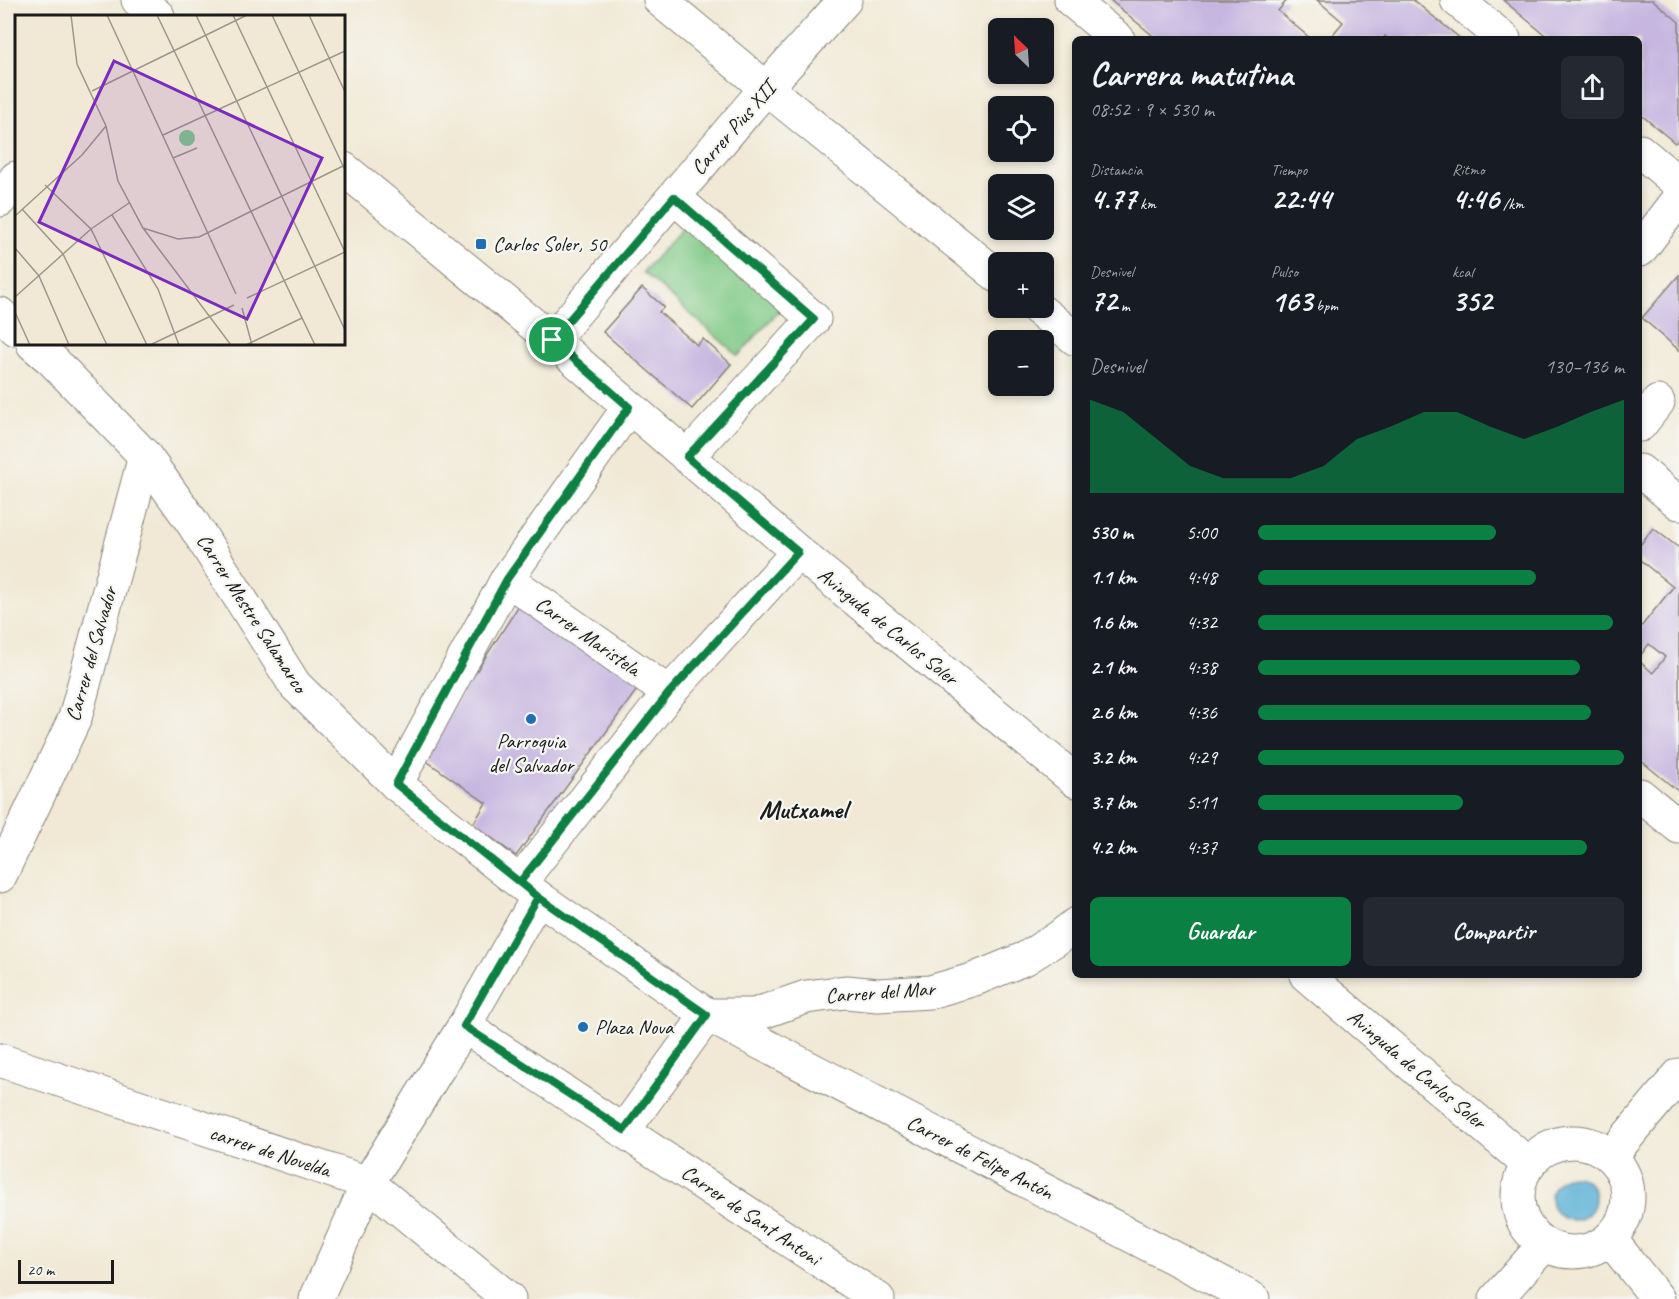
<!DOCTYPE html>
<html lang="es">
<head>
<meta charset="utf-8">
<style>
	body { margin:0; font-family:Caveat,sans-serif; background:#242831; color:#f1f3f6; height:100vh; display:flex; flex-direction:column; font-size:22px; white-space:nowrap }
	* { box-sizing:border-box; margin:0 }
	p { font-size:20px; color:#9ea1a6 }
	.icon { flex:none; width:33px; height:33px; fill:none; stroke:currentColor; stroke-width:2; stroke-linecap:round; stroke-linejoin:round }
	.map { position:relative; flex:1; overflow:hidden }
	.sheet { position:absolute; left:1072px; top:36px; width:570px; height:942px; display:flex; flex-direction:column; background:#171b24; border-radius:9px; box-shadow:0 3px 9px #0003 }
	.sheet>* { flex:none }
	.needle { width:39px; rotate:335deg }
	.fabs { position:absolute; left:988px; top:18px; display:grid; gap:12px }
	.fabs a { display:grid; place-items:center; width:66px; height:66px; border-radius:9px; background:#171b24; box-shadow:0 3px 9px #0003; font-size:30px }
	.scale { position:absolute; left:18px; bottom:15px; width:96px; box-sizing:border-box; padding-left:6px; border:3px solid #1c1c1c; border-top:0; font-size:16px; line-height:21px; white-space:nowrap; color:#1c1c1c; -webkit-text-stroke:4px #f6f6f2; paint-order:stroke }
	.pin { position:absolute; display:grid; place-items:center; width:51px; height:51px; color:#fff; margin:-26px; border:3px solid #fff; border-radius:50%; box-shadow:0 2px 6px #0007 }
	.round { display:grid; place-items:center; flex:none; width:63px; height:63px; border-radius:9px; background:#242831 }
	.summary { display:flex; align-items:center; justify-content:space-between; height:102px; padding:0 18px }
	h1 { font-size:33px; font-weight:700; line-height:45px }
	.stats { display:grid; grid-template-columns:repeat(3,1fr); gap:9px; height:102px; padding:6px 18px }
	.stats div { display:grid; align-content:center }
	.stats b { font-size:30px; font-weight:700 }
	.stats small { font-size:16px; font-weight:400 }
	.stats p { font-size:16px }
	.chart { height:168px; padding:12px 18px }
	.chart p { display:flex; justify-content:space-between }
	.chart svg { width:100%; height:108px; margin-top:6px; fill:#0b8043; opacity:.7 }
	.action { display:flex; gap:12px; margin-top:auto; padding:12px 18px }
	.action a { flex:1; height:69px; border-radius:9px; background:#0b8043; color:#fff; font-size:24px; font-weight:700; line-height:69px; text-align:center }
	.action a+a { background:#242831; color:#f1f3f6 }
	ul { padding:0 18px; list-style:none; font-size:20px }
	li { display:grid; grid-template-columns:96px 72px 1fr; align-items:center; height:45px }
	li i { height:15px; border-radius:8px; background:#0b8043 }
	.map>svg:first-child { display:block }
	.green { fill:#82cb88; stroke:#4f7452; stroke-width:1.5 }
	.water { fill:#58b0d5; stroke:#3a6678; stroke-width:1.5 }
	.building { fill:#c6b6e0 }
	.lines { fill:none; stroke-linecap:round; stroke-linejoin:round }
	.minor-casing { stroke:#868278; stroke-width:35 }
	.minor { stroke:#fff; stroke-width:33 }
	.route-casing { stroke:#fff; stroke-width:12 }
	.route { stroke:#0b8043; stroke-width:8 }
	.poi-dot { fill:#1f6fb2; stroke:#f6f6f2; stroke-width:2 }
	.labels { text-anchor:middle; stroke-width:4.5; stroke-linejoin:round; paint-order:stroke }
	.street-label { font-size:21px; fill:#1c1c1c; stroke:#f6f6f2 }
	.poi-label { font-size:21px; fill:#1c1c1c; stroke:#f6f6f2; text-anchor:start }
	.district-label { font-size:27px; font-weight:bold; fill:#1c1c1c; stroke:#f6f6f2 }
	.inset-road { fill:none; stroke:#9c978b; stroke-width:1.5 }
	.view { fill:#7b2cbf; fill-opacity:0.15; stroke:#7b2cbf; stroke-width:3 }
	.inset-edge { fill:none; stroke:#1c1c1c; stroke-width:3 }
</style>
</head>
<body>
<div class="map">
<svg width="1679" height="1299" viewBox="0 0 1679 1299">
	<rect width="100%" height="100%" fill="#f6f6f2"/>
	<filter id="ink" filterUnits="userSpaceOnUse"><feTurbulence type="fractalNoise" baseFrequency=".0167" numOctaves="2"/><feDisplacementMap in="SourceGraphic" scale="12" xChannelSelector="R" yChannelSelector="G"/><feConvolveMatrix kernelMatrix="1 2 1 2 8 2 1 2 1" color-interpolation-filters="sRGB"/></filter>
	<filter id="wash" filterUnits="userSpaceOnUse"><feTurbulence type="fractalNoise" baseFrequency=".008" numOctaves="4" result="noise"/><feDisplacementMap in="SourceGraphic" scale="24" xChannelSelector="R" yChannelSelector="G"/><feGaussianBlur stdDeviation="1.35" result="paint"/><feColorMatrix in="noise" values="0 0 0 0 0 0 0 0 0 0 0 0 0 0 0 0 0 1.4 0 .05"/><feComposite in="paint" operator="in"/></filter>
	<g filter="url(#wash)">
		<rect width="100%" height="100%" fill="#f1e9d5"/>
		<polygon class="green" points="697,212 792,296 738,356 643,272"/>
		<circle class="water" cx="1573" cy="1198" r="22"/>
		<g id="blocks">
			<g class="building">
				<polygon points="1110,0 1287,0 1278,11 1311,39 1157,39"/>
				<polygon points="1317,0 1413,0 1461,39 1388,39 1385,36 1383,39 1329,39 1343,22"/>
				<polygon points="1503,0 1653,0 1679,22 1679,139 1675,143 1640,114 1640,39 1550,39"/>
				<polygon points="1679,275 1679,350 1642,318"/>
				<polygon points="642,288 664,307 659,312 697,345 703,339 731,364 692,409 603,332"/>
				<polygon points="1653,528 1679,548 1679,792 1640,760 1640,662 1653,673 1665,657 1649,644 1640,656 1640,628 1673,587 1640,560 1640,545"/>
				<polygon points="525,596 644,680 516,856 473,824 486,803 421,757"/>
			</g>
		</g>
	</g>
	<g filter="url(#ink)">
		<use href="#blocks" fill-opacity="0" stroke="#868278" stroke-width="1.5"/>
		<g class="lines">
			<defs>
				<g id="minor">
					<polyline points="138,0 158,16"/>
					<polyline points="660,0 766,88 999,277"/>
					<polyline points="1071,0 1118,39"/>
					<polyline points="1457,0 1504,39"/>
					<polyline points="1640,151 1679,184"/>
					<polyline points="344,169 552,340 798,552 1076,781"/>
					<polyline points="674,197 814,319 687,457"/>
					<polyline points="0,200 16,178"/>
					<polyline points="1640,250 1679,199"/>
					<polyline points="1037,308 1076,339"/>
					<polyline points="0,314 16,329"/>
					<polyline points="552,340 766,88 845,0"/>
					<polyline points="33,344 52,360 145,456 192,522 295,685 396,784 538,897 707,1015 1253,1299"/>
					<polyline points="1640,425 1658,402"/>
					<polyline points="1640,471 1679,503"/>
					<polyline points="507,579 669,693"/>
					<polyline points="396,784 507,579 629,407"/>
					<polyline points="1640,795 1679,827"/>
					<polyline points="0,876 75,718 145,456"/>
					<polyline points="520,882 669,693 798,552"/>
					<polyline points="1306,975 1528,1164"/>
					<polyline points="712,1015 754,1015 806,997 846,992 878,995 930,992 975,979 1026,958 1058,938 1076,924"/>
					<polyline points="464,1026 878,1299"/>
					<polyline points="0,1060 368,1183 509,1299"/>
					<polyline points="624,1130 707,1015"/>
					<circle cx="1573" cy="1197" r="55"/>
					<polyline points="1611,1156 1679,1075"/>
					<polyline points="1610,1239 1658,1299"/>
					<polyline points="316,1299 368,1183 464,1026 538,897"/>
					<polyline points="1496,1299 1544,1245"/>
				</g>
			</defs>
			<use href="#minor" class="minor-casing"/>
			<use href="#minor" class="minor"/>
		</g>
	</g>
	<g class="lines" filter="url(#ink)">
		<defs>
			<polyline id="route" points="552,340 629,407 507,579 396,784 538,897 464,1026 624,1130 707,1015 538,897 520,882 669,693 798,552 687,457 814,319 674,197 552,340"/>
		</defs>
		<use href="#route" class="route-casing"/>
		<use href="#route" class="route"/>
	</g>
	<g class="poi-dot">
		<rect x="475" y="238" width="12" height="12" rx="3"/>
		<circle cx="531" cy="719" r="6"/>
		<circle cx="583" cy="1027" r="6"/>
	</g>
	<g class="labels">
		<g class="street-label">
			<text transform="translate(733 128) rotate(-49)" y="7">Carrer Pius XII</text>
			<text transform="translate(252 613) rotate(57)" y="7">Carrer Mestre Salamarco</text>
			<text transform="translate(888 626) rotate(39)" y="7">Avinguda de Carlos Soler</text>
			<text transform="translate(588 636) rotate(35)" y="7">Carrer Maristela</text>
			<text transform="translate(91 654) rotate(-74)" y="7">Carrer del Salvador</text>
			<text transform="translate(880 992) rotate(-4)" y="7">Carrer del Mar</text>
			<text transform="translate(1417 1069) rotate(40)" y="7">Avinguda de Carlos Soler</text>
			<text transform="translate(270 1151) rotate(18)" y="7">carrer de Novelda</text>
			<text transform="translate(980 1157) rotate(27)" y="7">Carrer de Felipe Antón</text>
			<text transform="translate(751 1215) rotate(34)" y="7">Carrer de Sant Antoni</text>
		</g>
		<g class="poi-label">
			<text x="493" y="251">Carlos Soler, 50</text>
			<text x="531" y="748" text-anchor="middle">Parroquia<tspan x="531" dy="24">del Salvador</tspan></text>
			<text x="595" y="1034">Plaza Nova</text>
		</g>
		<g class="district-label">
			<text x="803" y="818">Mutxamel</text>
		</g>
	</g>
	<g transform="translate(15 15)">
		<rect width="330" height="330" fill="#f1e9d5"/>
		<path d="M164 123a8 8 0 1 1 16 0a8 8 0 1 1-16 0Z" fill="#82cb88"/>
		<path class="inset-road" d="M56,0L62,49L91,111L103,166L128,213L216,330M92,0L221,279M142,0L300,330M181,0L330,315M218,0L330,237M257,0L330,155M294,0L330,77M77,76L232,0M148,120L330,36M158,143L182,133M30,170L76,214L132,330M7,194L48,239L92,330M97,200L143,274L164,330M0,201L67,140L91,111M128,213L163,224L184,222L330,150M0,233L24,261L54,330M0,282L76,214L114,188M232,283L330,237M227,293L237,330M0,297L15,330M135,330L219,290M231,330L287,303"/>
		<path class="view" d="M99,46L307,143L232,304L24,207Z"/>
		<rect width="330" height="330" class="inset-edge"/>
	</g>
</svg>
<div class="fabs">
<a><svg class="needle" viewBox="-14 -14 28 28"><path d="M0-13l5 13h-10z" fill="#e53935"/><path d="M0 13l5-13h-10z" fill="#9ea1a6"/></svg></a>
<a><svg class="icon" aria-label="locate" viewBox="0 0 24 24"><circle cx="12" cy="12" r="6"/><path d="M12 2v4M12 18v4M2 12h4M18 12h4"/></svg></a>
<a><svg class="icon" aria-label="layers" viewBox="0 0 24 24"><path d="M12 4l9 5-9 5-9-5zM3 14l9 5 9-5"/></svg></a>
<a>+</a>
<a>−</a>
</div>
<div class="scale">20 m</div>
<div class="pin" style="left:552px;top:340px;background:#1e9e55"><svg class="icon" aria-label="arrive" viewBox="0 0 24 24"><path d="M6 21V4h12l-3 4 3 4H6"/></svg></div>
<section class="sheet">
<div class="summary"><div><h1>Carrera matutina</h1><p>08:52 · 9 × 530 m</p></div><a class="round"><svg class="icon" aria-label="share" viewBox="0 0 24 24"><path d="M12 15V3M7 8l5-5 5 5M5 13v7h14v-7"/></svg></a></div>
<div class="stats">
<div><p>Distancia</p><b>4.77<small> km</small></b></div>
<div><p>Tiempo</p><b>22:44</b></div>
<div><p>Ritmo</p><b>4:46<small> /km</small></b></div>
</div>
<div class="stats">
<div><p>Desnivel</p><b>72<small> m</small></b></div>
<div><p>Pulso</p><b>163<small> bpm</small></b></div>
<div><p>kcal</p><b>352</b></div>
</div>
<div class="chart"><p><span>Desnivel</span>130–136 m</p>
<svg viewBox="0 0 160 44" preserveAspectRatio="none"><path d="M0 44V6L10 11L20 22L30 33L40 38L50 38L60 38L70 33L80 22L90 17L100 11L110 11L120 17L130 22L140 17L150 11L160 6V44z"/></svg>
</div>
<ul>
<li><b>530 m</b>5:00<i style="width:65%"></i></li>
<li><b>1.1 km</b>4:48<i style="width:76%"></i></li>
<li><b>1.6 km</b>4:32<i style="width:97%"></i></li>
<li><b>2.1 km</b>4:38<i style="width:88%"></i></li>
<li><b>2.6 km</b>4:36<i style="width:91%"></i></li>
<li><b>3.2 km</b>4:29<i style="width:100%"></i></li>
<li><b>3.7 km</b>5:11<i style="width:56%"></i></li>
<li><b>4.2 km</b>4:37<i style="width:90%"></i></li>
</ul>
<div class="action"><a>Guardar</a><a>Compartir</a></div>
</section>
</div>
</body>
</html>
